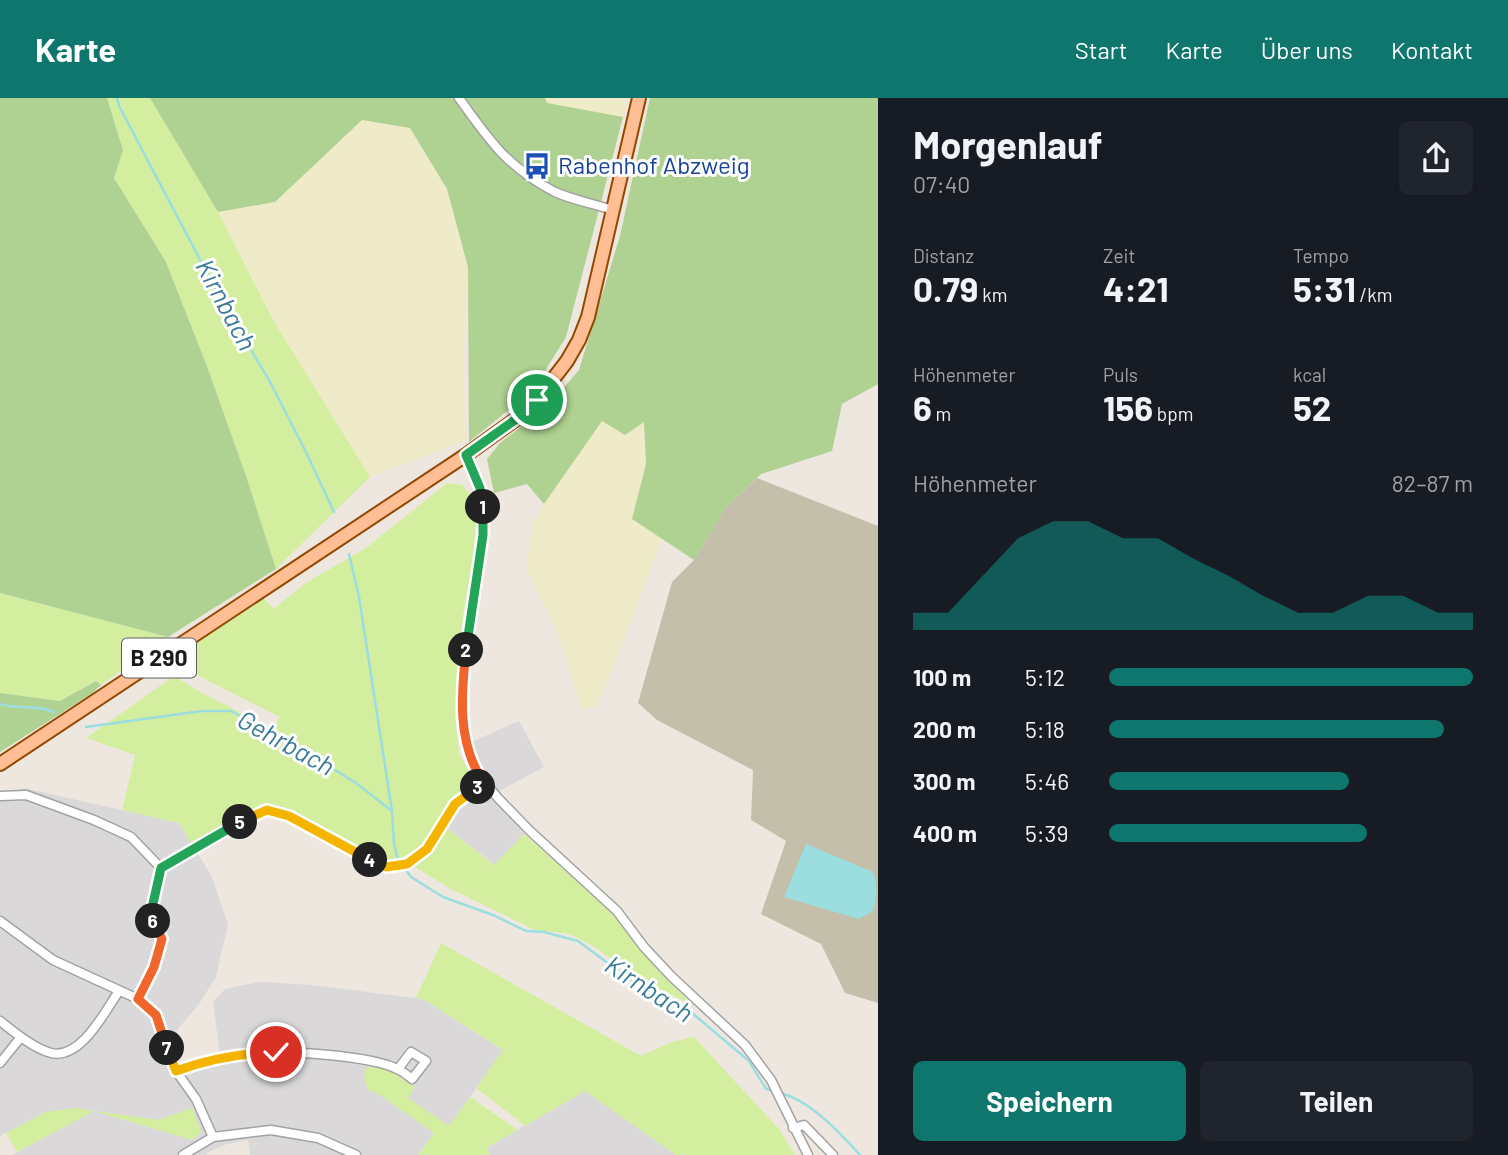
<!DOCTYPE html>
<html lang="de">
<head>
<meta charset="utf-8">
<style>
	body { margin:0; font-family:Barlow,sans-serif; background:#20242c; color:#f1f3f6; height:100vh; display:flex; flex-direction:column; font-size:26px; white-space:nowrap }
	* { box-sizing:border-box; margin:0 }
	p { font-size:23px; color:#9ea1a6 }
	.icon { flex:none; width:38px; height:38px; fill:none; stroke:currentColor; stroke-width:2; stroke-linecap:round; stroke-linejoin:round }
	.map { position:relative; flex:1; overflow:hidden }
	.drawer { display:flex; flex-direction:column; background:#171b24; width:630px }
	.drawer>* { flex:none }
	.pin { position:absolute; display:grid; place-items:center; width:60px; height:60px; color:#fff; margin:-30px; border:4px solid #fff; border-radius:50%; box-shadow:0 2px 7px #0007 }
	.km { position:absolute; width:35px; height:35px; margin:-18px; border-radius:50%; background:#222; color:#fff; font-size:19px; line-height:35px; text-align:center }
	.round { display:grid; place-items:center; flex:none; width:74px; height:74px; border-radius:10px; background:#20242c }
	.headline { display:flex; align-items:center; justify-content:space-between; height:119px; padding:0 35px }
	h1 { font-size:38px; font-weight:700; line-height:52px }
	.figures { display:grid; grid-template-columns:repeat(3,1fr); gap:10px; height:119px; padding:7px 35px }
	.figures div { display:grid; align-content:center }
	.figures b { font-size:35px; font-weight:700 }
	.figures small { font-size:19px; font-weight:400 }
	.figures p { font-size:19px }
	.chart { height:196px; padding:14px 35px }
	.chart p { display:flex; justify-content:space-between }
	.chart svg { width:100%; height:126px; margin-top:7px; fill:#0f766e; opacity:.7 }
	.button { display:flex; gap:14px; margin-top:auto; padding:14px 35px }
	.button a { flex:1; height:80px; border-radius:10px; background:#0f766e; color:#fff; font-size:28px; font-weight:700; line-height:80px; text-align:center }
	.button a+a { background:#20242c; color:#f1f3f6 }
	ul { padding:0 35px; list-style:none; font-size:23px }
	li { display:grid; grid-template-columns:112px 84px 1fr; align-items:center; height:52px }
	li i { height:18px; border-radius:9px; background:#0f766e }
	header { display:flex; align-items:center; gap:42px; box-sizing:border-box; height:98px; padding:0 35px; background:#0f766e; color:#fff }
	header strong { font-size:33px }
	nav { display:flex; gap:38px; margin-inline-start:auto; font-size:24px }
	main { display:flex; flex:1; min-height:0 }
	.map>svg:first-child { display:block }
	.residential { fill:#dad8d9 }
	.construction { fill:#c3bfab }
	.farmland { fill:#efebc9 }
	.grass { fill:#d4eea0 }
	.forest { fill:#afd191 }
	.water { fill:#9cdde0 }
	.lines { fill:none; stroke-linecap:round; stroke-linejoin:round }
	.stream { stroke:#9cdde0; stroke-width:2.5 }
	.street-casing { stroke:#a2a2a2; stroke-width:11 }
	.primary-casing { stroke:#934800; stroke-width:16 }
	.street { stroke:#fff; stroke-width:8 }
	.primary { stroke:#ffbe94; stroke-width:12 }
	.split-1-casing { stroke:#fff; stroke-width:14 }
	.split-2-casing { stroke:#fff; stroke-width:14 }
	.split-3-casing { stroke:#fff; stroke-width:14 }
	.split-4-casing { stroke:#fff; stroke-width:14 }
	.split-5-casing { stroke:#fff; stroke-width:14 }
	.split-6-casing { stroke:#fff; stroke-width:14 }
	.split-7-casing { stroke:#fff; stroke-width:14 }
	.split-8-casing { stroke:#fff; stroke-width:14 }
	.split-1 { stroke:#22a559; stroke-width:9 }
	.split-2 { stroke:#22a559; stroke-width:9 }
	.split-3 { stroke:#f0652b; stroke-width:9 }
	.split-4 { stroke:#f5b400; stroke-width:9 }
	.split-5 { stroke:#f5b400; stroke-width:9 }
	.split-6 { stroke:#22a559; stroke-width:9 }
	.split-7 { stroke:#f0652b; stroke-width:9 }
	.split-8 { stroke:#f5b400; stroke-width:9 }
	.labels { text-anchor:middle; stroke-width:6; stroke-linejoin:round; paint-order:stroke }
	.shield { fill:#fff; stroke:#5f5f5f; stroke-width:2 }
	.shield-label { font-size:23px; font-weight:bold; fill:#1b1b1b }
	.transit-label { font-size:24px; fill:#164399; stroke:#fff; text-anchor:start }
	.water-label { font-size:26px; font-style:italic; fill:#3a7b9a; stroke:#fff }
</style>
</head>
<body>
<header>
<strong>Karte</strong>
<nav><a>Start</a><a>Karte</a><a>Über uns</a><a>Kontakt</a></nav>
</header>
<main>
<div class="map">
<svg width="878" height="1057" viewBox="0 0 878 1057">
	<rect width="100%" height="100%" fill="#eee7e0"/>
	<g class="residential">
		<polygon points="519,623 544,669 490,698 524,736 495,767 444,728 458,711 489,685 471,656 469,645"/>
		<polygon points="24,690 179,725 211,777 228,826 216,879 199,906 167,944 177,969 220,958 213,904 225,891 259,884 312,887 423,901 503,952 449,1029 434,1035 418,1057 250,1057 248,1042 227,1046 206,1055 207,1057 12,1057 93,1013 46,1014 0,1038 0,696"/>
		<polygon points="585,992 676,1057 490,1057 486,1050"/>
	</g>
	<polygon class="construction" points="757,380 878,428 878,905 845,895 821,846 761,816 786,743 751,722 753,672 657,622 638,605 672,484 694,462 725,410"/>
	<g class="farmland">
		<polygon points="545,0 628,0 623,20 546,5"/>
		<polygon points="362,22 410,30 447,91 468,169 463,270 467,342 370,379 273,222 218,114 275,104"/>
		<polygon points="602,322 644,323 646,366 632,421 662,441 610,578 595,609 582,611 557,534 526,470 532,428 544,406"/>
	</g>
	<g class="grass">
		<polygon points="107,0 150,0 218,114 273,222 370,379 276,471 247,381 208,271 166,164 114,80 123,51"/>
		<polygon points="447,385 462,387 476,404 474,455 463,517 455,618 459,656 474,682 470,689 461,693 449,707 421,749 393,765 378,761 284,712 263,709 193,748 179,725 122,712 135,657 86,640 174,578 206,597 273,631 280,619 169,563 263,500 274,511 304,486 366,450"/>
		<polygon points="0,495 168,539 101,587 95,583 60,603 0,595"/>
		<polygon points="444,728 494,767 524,736 610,813 662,877 695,909 635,878 596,850 570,836 535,832 451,791 413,768 428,757"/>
		<polygon points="441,845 641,958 672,944 694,939 780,1032 795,1057 676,1057 585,993 525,1028 476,990 503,952 423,901 416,900"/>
		<path d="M367,969L387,971L415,989L408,1000L449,1028L470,999L518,1032L486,1050L490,1057H418L434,1035L377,995L368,992C365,984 362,976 367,969Z"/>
		<polygon points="74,1010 158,1022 192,1010 201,1034 192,1042 94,1013 17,1054 6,1035 46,1014"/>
	</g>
	<g class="forest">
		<polygon points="0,0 107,0 123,52 114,80 166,164 208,271 247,381 276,471 168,539 0,495"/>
		<polygon points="150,0 545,0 547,5 623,19 566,239 533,292 469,344 468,169 447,91 410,30 362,22 275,104 218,114"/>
		<polygon points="650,0 878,0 878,286 842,306 832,353 761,376 725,410 694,462 632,421 646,366 644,324 625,337 602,323 544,406 527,386 494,395 487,361 500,345 547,309 579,272 620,138"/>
		<polygon points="96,583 101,587 91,596 0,654 0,595 60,603"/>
	</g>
	<path class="water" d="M806,746L873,774C878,787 877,799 873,813L859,821L784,799Z"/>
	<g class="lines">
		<g class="stream">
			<polyline points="117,0 119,8 224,207 269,282 305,352 334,414"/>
			<polyline points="349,456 359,499 392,713 394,746 398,761"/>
			<path d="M0,606C17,612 37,606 54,614"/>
			<polyline points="86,629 202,613 231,613 296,648 356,685 392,713"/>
			<polyline points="406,772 411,779 443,799 493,817 526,833 544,834 578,843 643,891 668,899 692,915 749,963 766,991 774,993"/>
			<path d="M780,995C810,1002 840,1035 860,1057"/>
		</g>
		<defs>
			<g id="street">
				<path d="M459,0C488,41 508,70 555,94C573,102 594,106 613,112"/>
				<polyline points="466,357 480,389 483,411 483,437 464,569 463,629 470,660 478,676 498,700 529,732 617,813 644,849 671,878 745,947 771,982 808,1057"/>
				<polyline points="0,698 26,697 94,722 131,739 161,770 150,819 162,841 154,869 138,901"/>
				<path d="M161,770C187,755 239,719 265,713C301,706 367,784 408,765C432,754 438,727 454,707C461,699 475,692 484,685"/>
				<polyline points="0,823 53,862 138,901 156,917 176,973 196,1001 213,1039"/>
				<path d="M0,923C14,934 33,950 51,955C81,962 105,913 119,893"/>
				<polyline points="0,965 21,939"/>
				<path d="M176,973C199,965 225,958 249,955C280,952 373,957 399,972C404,974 408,978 412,981L426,963L411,954L398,971"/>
				<polyline points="793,1030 804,1027 833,1057"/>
				<polyline points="183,1057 213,1039 271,1032 318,1040 356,1057"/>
			</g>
			<polyline id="primary" points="0,666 466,357 519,319 537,302 567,263 579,242 588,219 639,0"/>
		</defs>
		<use href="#street" class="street-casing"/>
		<use href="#primary" class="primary-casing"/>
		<use href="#street" class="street"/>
		<use href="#primary" class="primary"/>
	</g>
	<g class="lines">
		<defs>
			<polyline id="split-1" points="483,409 480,390 466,357 519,319 537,302"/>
			<polyline id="split-2" points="466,552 483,437 483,409"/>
			<path id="split-3" d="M466,552C461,598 457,646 484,685L478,689"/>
			<polyline id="split-4" points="370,762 386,769 407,766 427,751 455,706 478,689"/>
			<polyline id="split-5" points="240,724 267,712 289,718 370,762"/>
			<polyline id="split-6" points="153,823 150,819 161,770 240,724"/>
			<polyline id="split-7" points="153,823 162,841 154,869 138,901 156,917 167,950"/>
			<path id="split-8" d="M167,950L176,973C208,961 242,955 276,954"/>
		</defs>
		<use href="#split-1" class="split-1-casing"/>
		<use href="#split-2" class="split-2-casing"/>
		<use href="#split-3" class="split-3-casing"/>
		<use href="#split-4" class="split-4-casing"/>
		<use href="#split-5" class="split-5-casing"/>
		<use href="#split-6" class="split-6-casing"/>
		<use href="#split-7" class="split-7-casing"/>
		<use href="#split-8" class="split-8-casing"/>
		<use href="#split-1" class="split-1"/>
		<use href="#split-2" class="split-2"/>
		<use href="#split-3" class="split-3"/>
		<use href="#split-4" class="split-4"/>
		<use href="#split-5" class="split-5"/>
		<use href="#split-6" class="split-6"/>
		<use href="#split-7" class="split-7"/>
		<use href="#split-8" class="split-8"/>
	</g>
	<defs>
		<symbol id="bus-bare" viewBox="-9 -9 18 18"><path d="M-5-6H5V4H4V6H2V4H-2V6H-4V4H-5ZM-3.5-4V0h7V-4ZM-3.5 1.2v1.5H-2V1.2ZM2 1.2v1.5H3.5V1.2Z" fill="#1a4fb4" stroke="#fff" stroke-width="2.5" paint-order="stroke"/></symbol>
	</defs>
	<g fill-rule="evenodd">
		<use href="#bus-bare" x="518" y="49" width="38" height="38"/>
	</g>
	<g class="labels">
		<rect class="shield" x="122" y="540.5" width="74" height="39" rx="5"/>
		<g class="shield-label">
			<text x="159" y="568">B 290</text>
		</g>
		<g class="transit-label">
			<text x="558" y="76">Rabenhof Abzweig</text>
		</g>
		<g class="water-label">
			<text transform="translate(226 207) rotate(62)" y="9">Kirnbach</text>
			<text transform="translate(286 645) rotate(29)" y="9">Gehrbach</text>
			<text transform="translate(649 891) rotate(33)" y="9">Kirnbach</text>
		</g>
	</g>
</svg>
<div class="pin" style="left:537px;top:302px;background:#1e9e55"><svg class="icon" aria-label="arrive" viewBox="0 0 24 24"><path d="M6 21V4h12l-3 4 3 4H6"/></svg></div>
<div class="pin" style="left:276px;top:954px;background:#d93025"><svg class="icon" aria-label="check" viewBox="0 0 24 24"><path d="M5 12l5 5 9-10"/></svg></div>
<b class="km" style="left:483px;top:409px">1</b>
<b class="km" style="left:466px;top:552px">2</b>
<b class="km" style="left:478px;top:689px">3</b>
<b class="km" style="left:370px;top:762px">4</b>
<b class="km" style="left:240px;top:724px">5</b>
<b class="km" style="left:153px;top:823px">6</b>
<b class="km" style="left:167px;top:950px">7</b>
</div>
<section class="drawer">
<div class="headline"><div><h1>Morgenlauf</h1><p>07:40</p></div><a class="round"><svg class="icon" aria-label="share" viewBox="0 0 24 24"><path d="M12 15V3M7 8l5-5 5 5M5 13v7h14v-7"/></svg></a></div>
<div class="figures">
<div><p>Distanz</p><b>0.79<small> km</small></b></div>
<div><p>Zeit</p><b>4:21</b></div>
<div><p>Tempo</p><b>5:31<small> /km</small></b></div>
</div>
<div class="figures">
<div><p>Höhenmeter</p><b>6<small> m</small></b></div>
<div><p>Puls</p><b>156<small> bpm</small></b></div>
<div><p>kcal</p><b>52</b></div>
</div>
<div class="chart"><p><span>Höhenmeter</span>82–87 m</p>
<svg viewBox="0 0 160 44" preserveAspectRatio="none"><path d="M0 44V38L10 38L20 25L30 12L40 6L50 6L60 12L70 12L80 19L90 25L100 32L110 38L120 38L130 32L140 32L150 38L160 38V44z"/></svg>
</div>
<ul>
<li><b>100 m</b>5:12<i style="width:100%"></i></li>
<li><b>200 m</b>5:18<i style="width:92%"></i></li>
<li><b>300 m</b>5:46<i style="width:66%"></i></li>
<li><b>400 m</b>5:39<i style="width:71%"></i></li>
</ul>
<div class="button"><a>Speichern</a><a>Teilen</a></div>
</section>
</main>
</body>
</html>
